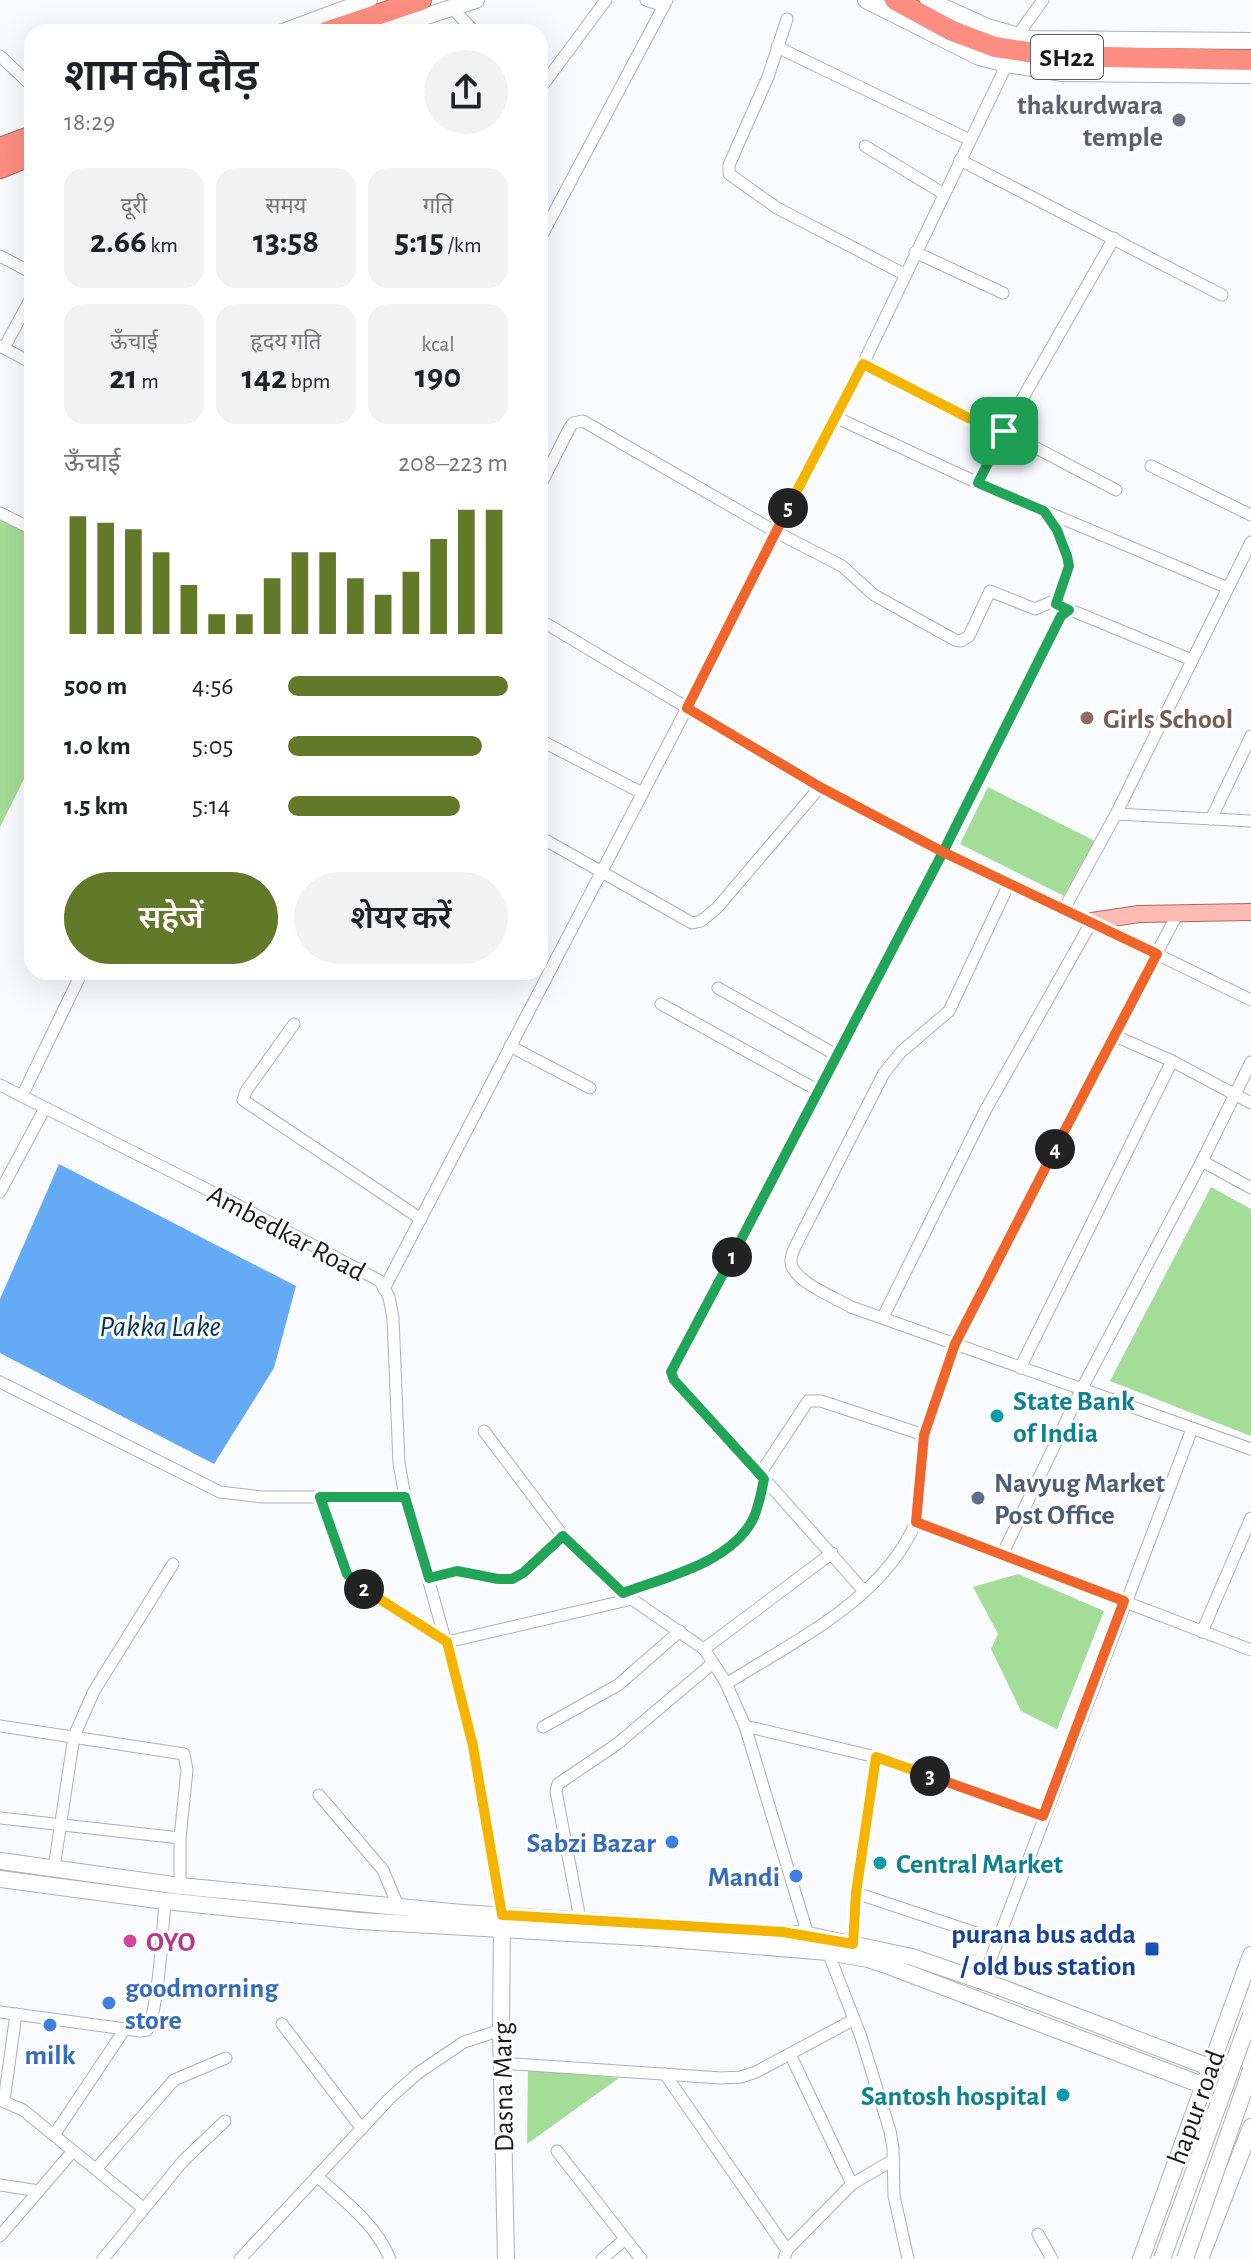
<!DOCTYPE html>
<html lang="hi">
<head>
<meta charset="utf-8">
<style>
	body { margin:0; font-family:"Alegreya Sans","Noto Sans Devanagari",sans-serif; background:#f2f2f2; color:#202124; height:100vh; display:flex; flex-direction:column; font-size:30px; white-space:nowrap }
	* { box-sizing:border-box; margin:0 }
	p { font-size:26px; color:#757577 }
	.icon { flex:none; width:44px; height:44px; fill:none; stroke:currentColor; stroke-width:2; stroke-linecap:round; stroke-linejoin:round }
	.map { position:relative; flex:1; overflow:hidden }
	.panel { position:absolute; left:24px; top:24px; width:524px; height:956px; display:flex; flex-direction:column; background:#fff; border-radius:24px; box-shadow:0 8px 32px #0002 }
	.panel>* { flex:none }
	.pin { position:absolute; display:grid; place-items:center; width:68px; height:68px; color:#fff; margin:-34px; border-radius:16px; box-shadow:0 4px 12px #0006 }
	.km { position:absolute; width:40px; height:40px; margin:-20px; border-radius:50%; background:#222; color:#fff; font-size:22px; line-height:40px; text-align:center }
	.round { display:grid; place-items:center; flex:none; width:84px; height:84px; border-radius:42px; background:#f2f2f2 }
	.head { display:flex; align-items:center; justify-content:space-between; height:136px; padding:0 40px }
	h1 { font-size:44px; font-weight:600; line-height:60px }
	.figures { display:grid; grid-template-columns:repeat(3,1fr); gap:12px; height:136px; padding:8px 40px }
	.figures div { display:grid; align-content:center; border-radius:20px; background:#f2f2f2; text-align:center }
	.figures b { font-size:34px; font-weight:600 }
	.figures small { font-size:22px; font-weight:400 }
	.figures p { font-size:22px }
	.chart { height:224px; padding:16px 40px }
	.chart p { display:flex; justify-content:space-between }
	.chart svg { width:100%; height:144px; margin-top:8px; stroke:#63792a; stroke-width:6 }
	.button { display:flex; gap:16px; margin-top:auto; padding:16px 40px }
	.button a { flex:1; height:92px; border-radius:48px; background:#63792a; color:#fff; font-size:32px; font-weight:600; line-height:92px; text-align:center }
	.button a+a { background:#f2f2f2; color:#202124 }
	ul { padding:0 40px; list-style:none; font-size:26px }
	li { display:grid; grid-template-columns:128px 96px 1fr; align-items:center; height:60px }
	li i { height:20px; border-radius:10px; background:#63792a }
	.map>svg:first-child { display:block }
	.green { fill:#a4dd98 }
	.water { fill:#65aaf5 }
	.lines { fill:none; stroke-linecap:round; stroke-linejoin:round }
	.street-casing { stroke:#afb0b4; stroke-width:13 }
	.secondary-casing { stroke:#afb0b4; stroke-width:18 }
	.primary-casing { stroke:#ae655d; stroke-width:18 }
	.highway-casing { stroke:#ae655d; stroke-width:22 }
	.street { stroke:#fff; stroke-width:11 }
	.secondary { stroke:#fff; stroke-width:16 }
	.primary { stroke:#febbb3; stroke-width:16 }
	.highway { stroke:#fe8e81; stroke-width:20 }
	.secondary-bridge-casing { stroke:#afb0b4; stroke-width:18; stroke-linecap:butt }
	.secondary-bridge { stroke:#fff; stroke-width:16 }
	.split-1-casing { stroke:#fff; stroke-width:16 }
	.split-2-casing { stroke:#fff; stroke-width:16 }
	.split-3-casing { stroke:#fff; stroke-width:16 }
	.split-4-casing { stroke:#fff; stroke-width:16 }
	.split-5-casing { stroke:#fff; stroke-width:16 }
	.split-6-casing { stroke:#fff; stroke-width:16 }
	.split-1 { stroke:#22a559; stroke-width:10 }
	.split-2 { stroke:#22a559; stroke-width:10 }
	.split-3 { stroke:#f5b400; stroke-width:10 }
	.split-4 { stroke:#f0652b; stroke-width:10 }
	.split-5 { stroke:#f0652b; stroke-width:10 }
	.split-6 { stroke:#f5b400; stroke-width:10 }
	.worship-dot { fill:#6b7280; stroke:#fff; stroke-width:3 }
	.education-dot { fill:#8d6e63; stroke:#fff; stroke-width:3 }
	.culture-dot { fill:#0f9aa8; stroke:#fff; stroke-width:3 }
	.service-dot { fill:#5c6f8a; stroke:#fff; stroke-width:3 }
	.shop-dot { fill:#3f7fe0; stroke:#fff; stroke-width:3 }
	.hotel-dot { fill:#d1479c; stroke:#fff; stroke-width:3 }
	.transit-dot { fill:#1a4fb4; stroke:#fff; stroke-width:3 }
	.labels { text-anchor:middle; stroke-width:6; stroke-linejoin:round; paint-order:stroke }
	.shield { fill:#fff; stroke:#5e5e5f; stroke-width:2 }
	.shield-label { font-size:26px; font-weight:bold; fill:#19191a }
	.worship-label { font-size:28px; font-weight:bold; fill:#5b616d; stroke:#fff; text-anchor:end }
	.education-label { font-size:28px; font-weight:bold; fill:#785e54; stroke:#fff; text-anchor:start }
	.street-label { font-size:28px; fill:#19191a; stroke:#fff }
	.culture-label { font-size:28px; font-weight:bold; fill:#0d838f; stroke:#fff; text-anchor:start }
	.service-label { font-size:28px; font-weight:bold; fill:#4e5e75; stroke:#fff; text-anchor:start }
	.shop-label { font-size:28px; font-weight:bold; fill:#366cbe; stroke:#fff; text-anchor:end }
	.transit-label { font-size:28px; font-weight:bold; fill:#164399; stroke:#fff; text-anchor:end }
	.hotel-label { font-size:28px; font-weight:bold; fill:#b23c85; stroke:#fff; text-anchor:start }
	.water-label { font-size:30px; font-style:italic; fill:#00315f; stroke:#fff }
</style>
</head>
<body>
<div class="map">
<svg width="1251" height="2259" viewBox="0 0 1251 2259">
	<rect width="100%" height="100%" fill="#fafbff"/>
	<g class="green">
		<polygon points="0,513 32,529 32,763 0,827"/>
		<polygon points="988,787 1095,841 1066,897 960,844"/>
		<polygon points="1211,1187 1251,1209 1251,1436 1110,1381"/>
		<polygon points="1018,1574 1104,1611 1057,1729 1021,1711 991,1649 998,1634 973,1587"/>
		<polygon points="528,2069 619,2078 527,2144"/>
	</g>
	<polygon class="water" points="59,1164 296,1286 274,1368 214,1464 0,1353 0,1299"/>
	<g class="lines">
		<defs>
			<g id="street">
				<polyline points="646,0 664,6"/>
				<polyline points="451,7 475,32"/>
				<polyline points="787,19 768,77 729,165 729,174 777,208 904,274"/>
				<polyline points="1017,36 1043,0"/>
				<polyline points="777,47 970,140"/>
				<polyline points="0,56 32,86"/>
				<polyline points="540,89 606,0"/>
				<polyline points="865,146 944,194"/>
				<polyline points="960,160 1222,295"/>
				<polyline points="540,239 667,0"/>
				<polyline points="915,252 1003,293"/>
				<polyline points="0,256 32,273"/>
				<polyline points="0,346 32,363"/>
				<polyline points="4,348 32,296"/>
				<polyline points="863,364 994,431 1004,431 1114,238"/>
				<polyline points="835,417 978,483 1228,588"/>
				<polyline points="1151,466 1251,515"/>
				<polyline points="978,483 1004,431 1116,490"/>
				<polyline points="540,486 569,429 573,423 583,421 776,532 842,566 874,595 955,640 961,641 969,636 990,591 1035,609 1051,602 1069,610"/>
				<polyline points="0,513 32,529"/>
				<path d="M1045,513C1055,527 1071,548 1068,566C1067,579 1060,592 1056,604"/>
				<polyline points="540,620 820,787 943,852 1064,909 1116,814 1251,542"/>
				<polyline points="540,740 642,793"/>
				<polyline points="1116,814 1251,821"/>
				<polyline points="1211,819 1251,736"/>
				<polyline points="540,837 692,923 701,921 717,908 820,787"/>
				<path d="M1009,884L949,1011L901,1052L884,1073L798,1241C795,1247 791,1254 791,1260C789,1280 836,1298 851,1307L1251,1449"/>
				<polyline points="1064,909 1251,1000"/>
				<polyline points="1178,913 1113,1035 955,1344 924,1435 916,1522 1251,1650"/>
				<polyline points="718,988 838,1056"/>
				<polyline points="661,1004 819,1091"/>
				<polyline points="294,1024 246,1091 243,1100 421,1219"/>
				<polyline points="1113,1035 1172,1061 1251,1103"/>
				<polyline points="510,1046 590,1088"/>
				<polyline points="1251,1062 1202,1161 1251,1188"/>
				<polyline points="0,1085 228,1200 380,1281 389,1297 393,1318 399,1463 405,1497 458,1685 473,1746 502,1915"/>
				<polyline points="22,1096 82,972"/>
				<polyline points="0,1192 45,1108"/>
				<polyline points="384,1289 687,708 863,364 1007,64"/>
				<polyline points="883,1317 985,1111 1092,921"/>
				<polyline points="1020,1368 1172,1061"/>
				<polyline points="0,1382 220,1492 262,1497 405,1497"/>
				<polyline points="484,1431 563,1536 623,1593 704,1649 725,1681 745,1726 808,1935"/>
				<polyline points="760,1474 674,1380 671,1372 943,852 1061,616 1065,612 1073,611 1192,660"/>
				<polyline points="320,1497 347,1574 361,1587 447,1642 632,1599"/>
				<polyline points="1003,1553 1081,1390 1202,1161"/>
				<polyline points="429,1578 457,1571 498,1579 512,1579 523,1573 563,1536"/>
				<polyline points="864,1591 760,1474 808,1401 821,1401 924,1435"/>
				<path d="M623,1593C665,1577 728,1564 752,1521C758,1508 761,1493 764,1479"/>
				<polyline points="1202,1632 1251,1518"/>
				<polyline points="704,1649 832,1553"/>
				<path d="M726,1684C794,1641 883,1600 916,1522"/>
				<polyline points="0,1726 184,1754 187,1770 180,1838 180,1886"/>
				<polyline points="745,1726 876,1757 1043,1816"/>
				<polyline points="543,1727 618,1685 680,1631"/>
				<polyline points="319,1795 383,1870 398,1906"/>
				<polyline points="0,1818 180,1838"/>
				<polyline points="54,1868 74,1736 94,1691 173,1564"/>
				<polyline points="856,1893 997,1940"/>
				<polyline points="580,1919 556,1791 558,1784 617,1744 713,1663"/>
				<polyline points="853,1944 856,1893 876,1757"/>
				<polyline points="828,1952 861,2037 890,2131 893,2148 894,2196 908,2259"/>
				<polyline points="982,1982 1192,1429"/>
				<path d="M0,2012L140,2031L147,2030C158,2013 163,1927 165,1901"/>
				<polyline points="282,2024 362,2129"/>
				<polyline points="790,2054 852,2184"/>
				<polyline points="501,2063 721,2078 741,2077 756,2072 853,2020"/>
				<polyline points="665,2074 787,2250 784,2259"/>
				<polyline points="0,2100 23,2110 143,2208"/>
				<polyline points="4,2101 16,2014"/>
				<polyline points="54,2135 125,2029"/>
				<polyline points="557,2151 641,2259"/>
				<polyline points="96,2169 174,2080 226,2058"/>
				<path d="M317,2176C344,2201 376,2224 390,2259"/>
				<polyline points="0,2185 39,2191"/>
				<polyline points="1038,2234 1052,2259"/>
				<polyline points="0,2236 73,2151"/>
				<polyline points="787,2250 852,2184 893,2160"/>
				<polyline points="103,2259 183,2161 225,2121"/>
				<polyline points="240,2259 390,2098 418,2073 464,2042 501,2030"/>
				<polyline points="602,2259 625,2239"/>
			</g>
			<g id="secondary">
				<polyline points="866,0 979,57 1007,64 1062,73 1251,75"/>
				<polyline points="928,0 987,27 1029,39 1251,41"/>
				<polyline points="283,32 369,0"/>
				<polyline points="377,32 476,0"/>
				<polyline points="0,1861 180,1886 462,1913 808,1935 912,1957 1005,1989 1209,2067"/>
				<polyline points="0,1879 165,1901 360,1921 657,1938 828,1952 868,1959 889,1966 1202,2085"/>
				<polyline points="502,1921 501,2030 506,2259"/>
				<polyline points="1141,2259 1251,1955"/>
				<polyline points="1200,2259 1251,2127"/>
			</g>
			<polyline id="primary" points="1092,921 1139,914 1251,912"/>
			<g id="highway">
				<polyline points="895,0 952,31 995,47 1054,56 1251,60"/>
				<polyline points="326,32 421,0"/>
				<polyline points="0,148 32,136"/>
				<polyline points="0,168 32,155"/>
			</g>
		</defs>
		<use href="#street" class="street-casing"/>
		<use href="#secondary" class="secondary-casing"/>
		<use href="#primary" class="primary-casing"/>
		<use href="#highway" class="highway-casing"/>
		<use href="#street" class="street"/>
		<use href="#secondary" class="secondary"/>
		<use href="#primary" class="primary"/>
		<use href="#highway" class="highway"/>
		<defs>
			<g id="secondary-bridge">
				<polyline points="1162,2259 1251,2015"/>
				<polyline points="1185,2259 1251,2070"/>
			</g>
		</defs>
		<use href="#secondary-bridge" class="secondary-bridge-casing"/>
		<use href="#secondary-bridge" class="secondary-bridge"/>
	</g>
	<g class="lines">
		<defs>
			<polyline id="split-1" points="732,1257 943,852 1061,616 1069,610 1056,604 1069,566 1067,556 1057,530 1044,511 978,483 1004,431"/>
			<path id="split-2" d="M364,1589L347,1574L320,1497H405L429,1578L457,1571L498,1579H512L523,1573L563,1536L623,1593C665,1577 728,1564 752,1521C759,1508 761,1493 764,1479L674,1380L671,1372L732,1257"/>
			<polyline id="split-3" points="364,1589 447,1642 473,1746 502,1915 783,1932 853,1944 856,1893 876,1757 930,1776"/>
			<polyline id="split-4" points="930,1776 1043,1816 1124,1601 916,1522 924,1435 955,1344 1055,1149"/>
			<polyline id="split-5" points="788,508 687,708 820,787 943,852 1157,954 1055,1149"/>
			<polyline id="split-6" points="788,508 863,364 994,431 1004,431"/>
		</defs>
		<use href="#split-1" class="split-1-casing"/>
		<use href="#split-2" class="split-2-casing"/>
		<use href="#split-3" class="split-3-casing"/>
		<use href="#split-4" class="split-4-casing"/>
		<use href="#split-5" class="split-5-casing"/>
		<use href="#split-6" class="split-6-casing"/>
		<use href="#split-1" class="split-1"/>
		<use href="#split-2" class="split-2"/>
		<use href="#split-3" class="split-3"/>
		<use href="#split-4" class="split-4"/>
		<use href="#split-5" class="split-5"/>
		<use href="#split-6" class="split-6"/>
	</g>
	<circle class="worship-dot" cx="1179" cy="120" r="8"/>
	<circle class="education-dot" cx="1087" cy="718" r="8"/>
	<g class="culture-dot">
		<circle cx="997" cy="1416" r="8"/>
		<circle cx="880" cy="1863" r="8"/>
		<circle cx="1063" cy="2095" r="8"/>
	</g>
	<circle class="service-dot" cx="978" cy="1498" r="8"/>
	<g class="shop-dot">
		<circle cx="672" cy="1842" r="8"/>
		<circle cx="796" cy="1876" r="8"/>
		<circle cx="109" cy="2003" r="8"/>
		<circle cx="50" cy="2025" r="8"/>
	</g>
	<circle class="hotel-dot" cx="130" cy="1941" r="8"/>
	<rect class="transit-dot" x="1144" y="1941" width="16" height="16" rx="4"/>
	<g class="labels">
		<rect class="shield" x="1031" y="35" width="72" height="44" rx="6"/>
		<g class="shield-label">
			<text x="1067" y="66">SH22</text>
		</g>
		<g class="worship-label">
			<text x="1163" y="114">thakurdwara<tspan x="1163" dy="32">temple</tspan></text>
		</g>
		<g class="education-label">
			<text x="1103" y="728">Girls School</text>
		</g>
		<g class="street-label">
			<text transform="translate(287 1232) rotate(28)" y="10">Ambedkar Road</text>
			<text transform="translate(502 2087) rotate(-91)" y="10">Dasna Marg</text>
			<text transform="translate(1195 2107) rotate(-70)" y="10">hapur road</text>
		</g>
		<g class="culture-label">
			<text x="1013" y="1410">State Bank<tspan x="1013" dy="32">of India</tspan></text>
			<text x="896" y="1873">Central Market</text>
			<text x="1047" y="2105" text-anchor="end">Santosh hospital</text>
		</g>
		<g class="service-label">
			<text x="994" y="1492">Navyug Market<tspan x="994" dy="32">Post Office</tspan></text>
		</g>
		<g class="shop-label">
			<text x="656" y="1852">Sabzi Bazar</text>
			<text x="780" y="1886">Mandi</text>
			<text x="125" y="1997" text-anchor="start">goodmorning<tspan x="125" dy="32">store</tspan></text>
			<text x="50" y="2064" text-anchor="middle">milk</text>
		</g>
		<g class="transit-label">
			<text x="1136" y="1943">purana bus adda<tspan x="1136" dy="32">/ old bus station</tspan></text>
		</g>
		<g class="hotel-label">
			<text x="146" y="1951">OYO</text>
		</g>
		<g class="water-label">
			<text x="160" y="1336">Pakka Lake</text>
		</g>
	</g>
</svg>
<div class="pin" style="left:1004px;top:431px;background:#1e9e55"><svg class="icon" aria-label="arrive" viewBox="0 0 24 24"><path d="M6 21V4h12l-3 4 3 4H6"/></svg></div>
<b class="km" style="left:732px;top:1257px">1</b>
<b class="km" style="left:364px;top:1589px">2</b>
<b class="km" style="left:930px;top:1776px">3</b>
<b class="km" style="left:1055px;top:1149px">4</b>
<b class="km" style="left:788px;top:508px">5</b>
<section class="panel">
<div class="head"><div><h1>शाम की दौड़</h1><p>18:29</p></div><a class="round"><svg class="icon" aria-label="share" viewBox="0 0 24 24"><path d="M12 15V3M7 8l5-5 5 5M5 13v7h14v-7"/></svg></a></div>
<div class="figures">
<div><p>दूरी</p><b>2.66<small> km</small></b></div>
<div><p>समय</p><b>13:58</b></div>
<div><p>गति</p><b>5:15<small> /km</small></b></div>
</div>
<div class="figures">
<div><p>ऊँचाई</p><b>21<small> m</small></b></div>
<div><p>हृदय गति</p><b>142<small> bpm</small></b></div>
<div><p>kcal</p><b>190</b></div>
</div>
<div class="chart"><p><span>ऊँचाई</span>208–223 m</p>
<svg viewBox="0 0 160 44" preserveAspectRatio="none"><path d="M5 44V8M15 44V10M25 44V12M35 44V19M45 44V29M55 44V38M65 44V38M75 44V27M85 44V19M95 44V19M105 44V27M115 44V32M125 44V25M135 44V15M145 44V6M155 44V6"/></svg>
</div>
<ul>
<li><b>500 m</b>4:56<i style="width:100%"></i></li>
<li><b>1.0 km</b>5:05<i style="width:88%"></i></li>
<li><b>1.5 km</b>5:14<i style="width:78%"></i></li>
</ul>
<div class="button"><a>सहेजें</a><a>शेयर करें</a></div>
</section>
</div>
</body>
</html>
